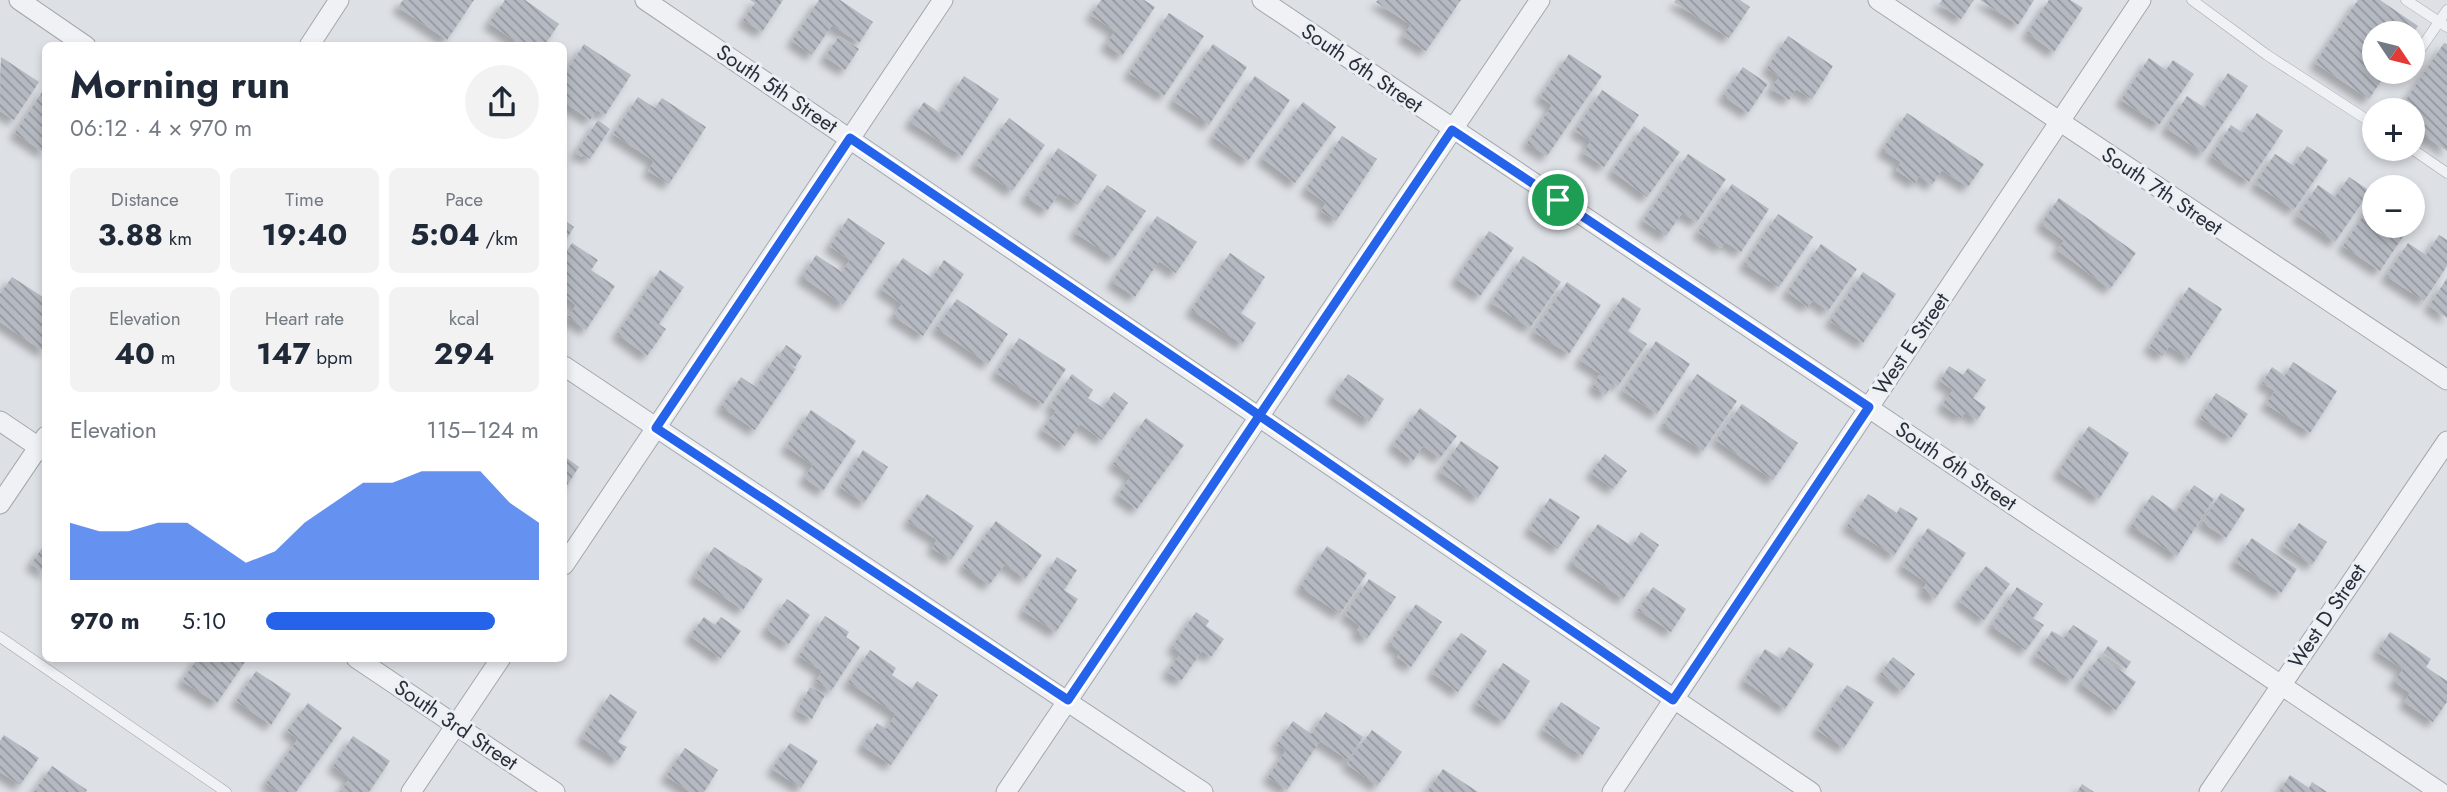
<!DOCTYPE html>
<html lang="en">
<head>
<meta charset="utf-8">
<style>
	body { margin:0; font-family:Jost,sans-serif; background:#f2f2f3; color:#1f2937; height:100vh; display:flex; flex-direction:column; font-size:26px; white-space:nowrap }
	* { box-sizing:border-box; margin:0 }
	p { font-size:23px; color:#747a83 }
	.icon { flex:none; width:38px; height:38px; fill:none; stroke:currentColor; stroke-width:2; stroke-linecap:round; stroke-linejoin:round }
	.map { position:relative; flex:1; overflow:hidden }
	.drawer { position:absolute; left:42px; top:42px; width:525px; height:620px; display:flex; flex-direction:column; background:#fff; border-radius:10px; box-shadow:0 4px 10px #0003 }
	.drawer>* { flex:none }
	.needle { width:46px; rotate:125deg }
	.tools { position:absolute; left:2362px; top:21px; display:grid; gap:14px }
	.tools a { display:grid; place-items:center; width:63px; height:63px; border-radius:50%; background:#fff; box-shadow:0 4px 10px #0003; font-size:35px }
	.pin { position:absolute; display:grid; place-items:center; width:60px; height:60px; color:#fff; margin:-30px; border:4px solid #fff; border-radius:50%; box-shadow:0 2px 7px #0007 }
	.round { display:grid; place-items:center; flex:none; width:74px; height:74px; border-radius:37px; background:#f2f2f3 }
	.head { display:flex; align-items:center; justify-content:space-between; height:119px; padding:0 28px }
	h1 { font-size:38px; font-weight:700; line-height:52px }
	.metrics { display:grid; grid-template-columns:repeat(3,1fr); gap:10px; height:119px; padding:7px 28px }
	.metrics div { display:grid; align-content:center; border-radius:10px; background:#f2f2f3; text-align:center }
	.metrics b { font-size:30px; font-weight:700 }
	.metrics small { font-size:19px; font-weight:400 }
	.metrics p { font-size:19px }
	.chart { height:196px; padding:14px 28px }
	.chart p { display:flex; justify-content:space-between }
	.chart svg { width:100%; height:126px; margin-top:7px; fill:#2563eb; opacity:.7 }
	ul { padding:0 28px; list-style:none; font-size:23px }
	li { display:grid; grid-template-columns:112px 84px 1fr; align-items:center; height:52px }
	li i { height:18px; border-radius:9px; background:#2563eb }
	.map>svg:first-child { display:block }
	.building { fill:url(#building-back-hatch); filter:url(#shadow) }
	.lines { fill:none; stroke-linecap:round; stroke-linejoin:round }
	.service-casing { stroke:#a3a7ae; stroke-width:11 }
	.minor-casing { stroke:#a3a7ae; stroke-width:21 }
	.service { stroke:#eff1f4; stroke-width:10 }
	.minor { stroke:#eff1f4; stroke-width:19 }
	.route-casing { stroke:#fff; stroke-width:14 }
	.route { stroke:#2563eb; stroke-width:9 }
	.labels { text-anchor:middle; stroke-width:6; stroke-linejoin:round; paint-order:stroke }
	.street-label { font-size:21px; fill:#282e3a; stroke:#eceff3 }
</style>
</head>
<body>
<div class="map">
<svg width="2447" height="792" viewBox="0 0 2447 792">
	<defs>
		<pattern id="building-back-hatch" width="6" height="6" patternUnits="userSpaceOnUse" patternTransform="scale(1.75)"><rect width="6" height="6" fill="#b5b9c1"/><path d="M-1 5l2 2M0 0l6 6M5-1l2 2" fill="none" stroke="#93979e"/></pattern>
		<filter id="shadow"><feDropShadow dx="-6" dy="6" stdDeviation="3.5" flood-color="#0004"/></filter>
	</defs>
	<rect width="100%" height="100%" fill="#dde0e5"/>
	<g class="building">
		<polygon points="403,0 474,0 447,40 398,7"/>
		<polygon points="505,0 525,0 559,24 544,46 522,46 489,23"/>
		<polygon points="750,0 783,0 762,32 743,20 755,3"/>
		<polygon points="819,0 840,0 873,22 859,43 832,25 812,55 792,41"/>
		<polygon points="1101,0 1144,0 1155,7 1122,56 1106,45 1115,31 1091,15"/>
		<polygon points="1378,0 1461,0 1426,51 1403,36 1411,25 1376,2"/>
		<polygon points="1676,0 1740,0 1750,7 1729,38 1674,2"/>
		<polygon points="1942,0 1974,0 1961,19 1939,4"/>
		<polygon points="1980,0 2034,0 2018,25"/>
		<polygon points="2049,0 2070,0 2083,8 2054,52 2027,33"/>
		<polygon points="2358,0 2380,0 2418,26 2413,33 2375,33 2375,72 2387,72 2369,99 2315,63"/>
		<polygon points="1169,13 1204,36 1164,96 1129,73"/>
		<polygon points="839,36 859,49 845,70 825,57"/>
		<polygon points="1788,36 1833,66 1812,99 1796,89 1789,100 1771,89 1779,77 1767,68"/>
		<polygon points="2444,43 2447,44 2447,151 2413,128 2413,110 2399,110"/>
		<polygon points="584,44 631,75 605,115 597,110 590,120 564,102 564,75"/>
		<polygon points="1213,44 1247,67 1209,125 1173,101"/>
		<polygon points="1569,54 1602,76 1547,156 1527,143 1552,105 1540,97"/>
		<polygon points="1,57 39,82 14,120 0,111"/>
		<polygon points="2149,58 2166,70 2173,60 2194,74 2159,125 2121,100"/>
		<polygon points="1743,67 1768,84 1748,113 1723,96"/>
		<polygon points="2228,73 2248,86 2203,153 2166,128 2187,96 2205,108"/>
		<polygon points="964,76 999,99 962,156 910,122 924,102 940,113"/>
		<polygon points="1255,76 1290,100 1248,161 1213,137"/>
		<polygon points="46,86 46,148 43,152 15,133"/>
		<polygon points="1602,90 1639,115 1604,167 1583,153 1591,141 1575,131"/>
		<polygon points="638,97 655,108 662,98 706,127 669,184 648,171 654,161 613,134"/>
		<polygon points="1303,102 1336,127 1295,183 1262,158"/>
		<polygon points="1907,113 1984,164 1968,187 1942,170 1932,185 1919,176 1915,183 1896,170 1901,162 1882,150"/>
		<polygon points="2257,113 2283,131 2249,182 2211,156 2231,125 2243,133"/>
		<polygon points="1009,118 1045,145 1012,191 975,164"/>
		<polygon points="598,120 610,129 590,159 584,155 582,157 576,153"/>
		<polygon points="1644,126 1680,152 1647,197 1612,171"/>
		<polygon points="1342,136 1377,159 1336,221 1321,211 1326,203 1306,189"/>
		<polygon points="2307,146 2328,160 2294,210 2255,184 2275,154 2294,166"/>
		<polygon points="1058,148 1097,175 1078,205 1059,193 1047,211 1026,197"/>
		<polygon points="1688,154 1726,179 1697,222 1682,213 1666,236 1643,221"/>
		<polygon points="2349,177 2370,191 2335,242 2297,216 2318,185 2335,197"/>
		<polygon points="1732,184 1769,209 1741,252 1725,242 1721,248 1698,232"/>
		<polygon points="1107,185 1146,211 1114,258 1075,233"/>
		<polygon points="2059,198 2136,253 2110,289 2057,250 2064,241 2041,224"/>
		<polygon points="2371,204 2375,206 2375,226 2404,226 2408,229 2380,271 2343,246"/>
		<polygon points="1778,214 1813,237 1779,287 1744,264"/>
		<polygon points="1157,216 1197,242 1176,273 1159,261 1135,297 1112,282"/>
		<polygon points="848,218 885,243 843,305 802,277 816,255 842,272 850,260 830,246"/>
		<polygon points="564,220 574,227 564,243"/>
		<polygon points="1489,231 1514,248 1480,296 1456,279"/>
		<polygon points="2439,235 2447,240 2447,266 2424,301 2386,276 2408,243 2426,255"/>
		<polygon points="572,243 598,260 591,270 615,286 586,330 568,317 576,305 564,296 564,255"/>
		<polygon points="1821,244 1857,269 1828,311 1813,300 1808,307 1787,292"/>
		<polygon points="1230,253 1265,277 1241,313 1256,323 1242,344 1191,310"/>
		<polygon points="1523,256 1561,282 1530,328 1491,303"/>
		<polygon points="903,258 932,278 944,260 964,274 923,336 893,316 902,304 881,289"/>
		<polygon points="660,270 684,287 659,324 666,329 647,356 617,334"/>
		<polygon points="1863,272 1896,294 1863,343 1830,321"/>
		<polygon points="12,277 46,299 46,348 43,351 0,322 0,294"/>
		<polygon points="2447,278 2447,318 2429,306"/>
		<polygon points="1567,282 1601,305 1569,354 1534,332"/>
		<polygon points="2189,287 2222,309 2189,359 2169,346 2163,356 2149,347"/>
		<polygon points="1623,297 1641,309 1628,331 1647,344 1618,386 1613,382 1606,395 1593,387 1599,375 1611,381 1580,360"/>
		<polygon points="957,299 1008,334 988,364 936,328"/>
		<polygon points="1019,338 1066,369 1043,404 996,373"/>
		<polygon points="1656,341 1690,364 1657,414 1623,391"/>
		<polygon points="786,345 802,356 795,367 779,356"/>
		<polygon points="776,356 796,369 755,430 721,407 741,377 756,387"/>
		<polygon points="2293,362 2337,391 2310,433 2266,404 2275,391 2262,383 2272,367 2285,376"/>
		<polygon points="1949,366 1963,375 1968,368 1986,380 1973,398 1986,407 1977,420 1965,412 1961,418 1942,405 1953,390 1940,381"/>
		<polygon points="1072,374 1093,390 1088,398 1103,408 1114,392 1128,403 1102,440 1080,424 1065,446 1042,430 1056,411 1050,406"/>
		<polygon points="1348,374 1384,399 1369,422 1332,397"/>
		<polygon points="1697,374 1737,401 1703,451 1663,425"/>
		<polygon points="2216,393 2248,414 2231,438 2200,418"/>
		<polygon points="1742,404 1798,443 1773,480 1716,440"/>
		<polygon points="1420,408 1457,436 1440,458 1423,446 1413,461 1393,445"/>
		<polygon points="811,410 856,441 823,491 804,478 813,465 786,447"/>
		<polygon points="1146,418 1184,445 1137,509 1118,495 1131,476 1113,464"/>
		<polygon points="2089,426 2129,453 2099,499 2058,472"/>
		<polygon points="1461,441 1499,467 1478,498 1440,472"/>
		<polygon points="863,450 888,467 864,503 840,487"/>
		<polygon points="1605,454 1627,471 1613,489 1591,473"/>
		<polygon points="564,456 579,467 564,490"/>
		<polygon points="2194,485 2214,499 2177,556 2131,526 2152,495 2176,512"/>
		<polygon points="2221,493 2245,509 2226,538 2202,523"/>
		<polygon points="927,494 974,526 951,560 932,548 937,540 908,521"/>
		<polygon points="1868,494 1897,513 1900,507 1918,518 1894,556 1847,526"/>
		<polygon points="1550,498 1580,517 1558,549 1529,529"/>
		<polygon points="996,521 1042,555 1025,579 1005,564 989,585 963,566"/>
		<polygon points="2299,523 2327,542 2312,565 2283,546"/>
		<polygon points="1598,524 1632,546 1641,532 1659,545 1623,599 1571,563"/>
		<polygon points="1928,528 1966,553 1935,599 1922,590 1927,583 1902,566"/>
		<polygon points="2252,538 2297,569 2281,593 2235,562"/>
		<polygon points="46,542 46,574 31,564"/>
		<polygon points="1327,546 1367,573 1340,614 1300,587"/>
		<polygon points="714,547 763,579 743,610 694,577"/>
		<polygon points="1057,557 1077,570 1064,590 1078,599 1056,632 1023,611"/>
		<polygon points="1986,566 2010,584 1984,620 1959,601"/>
		<polygon points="1369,579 1396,597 1367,639 1356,632 1360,626 1345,615"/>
		<polygon points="1653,587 1686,609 1671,632 1638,610"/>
		<polygon points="2017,587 2043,604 2033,618 2044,625 2026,650 1991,626"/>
		<polygon points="787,599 810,615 788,645 766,629"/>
		<polygon points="1416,604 1442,622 1411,667 1397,657 1401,652 1389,644"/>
		<polygon points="1196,612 1209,621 1206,626 1224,639 1211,657 1202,651 1181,681 1167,672 1181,653 1172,647"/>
		<polygon points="825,616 849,632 846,637 860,647 831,691 816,681 822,671 799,656"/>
		<polygon points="704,617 715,625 721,617 741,631 721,658 690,636"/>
		<polygon points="2073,625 2098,641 2072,680 2035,656 2052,631 2064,638"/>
		<polygon points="2390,632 2431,659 2426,667 2447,681 2447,702 2433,722 2404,702 2410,693 2394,682 2403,669 2377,652"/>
		<polygon points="1461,633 1487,651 1458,692 1432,673"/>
		<polygon points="2108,646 2131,662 2126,669 2103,653"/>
		<polygon points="1789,647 1814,664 1785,709 1744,681 1765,649 1781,659"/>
		<polygon points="870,650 896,668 892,675 912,689 917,681 938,695 891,765 862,746 877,723 886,729 896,714 848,682"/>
		<polygon points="2100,656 2136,682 2116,710 2080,683"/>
		<polygon points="1893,657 1915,674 1902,691 1880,674"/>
		<polygon points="198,658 239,658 245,662 217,703 182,681"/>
		<polygon points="1503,663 1530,681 1504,721 1476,704"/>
		<polygon points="256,671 291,694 271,725 236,701"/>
		<polygon points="1847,685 1874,702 1844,748 1817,730"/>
		<polygon points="810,687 825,695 812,719 797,711"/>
		<polygon points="610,694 637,712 618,742 627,747 618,761 582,738"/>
		<polygon points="1561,702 1600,728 1582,756 1543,730"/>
		<polygon points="308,703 342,728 296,792 278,792 266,783 298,739 287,731"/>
		<polygon points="1326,712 1363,737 1348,760 1320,741 1287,790 1268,777 1286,750 1277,744 1293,721 1311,734"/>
		<polygon points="1372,730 1402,752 1377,786 1347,764"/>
		<polygon points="4,735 39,758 20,785 0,772 0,741"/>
		<polygon points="353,736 390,761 369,792 340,792 350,778 333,766"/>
		<polygon points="790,743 818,761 801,788 772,769"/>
		<polygon points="685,748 718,770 704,792 690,792 666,776"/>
		<polygon points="52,766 87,790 86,792 34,792"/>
		<polygon points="1443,769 1478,792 1427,792"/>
		<polygon points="2290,775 2309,788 2312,782 2327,792 2279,792"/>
		<polygon points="2082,784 2094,792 2077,792"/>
	</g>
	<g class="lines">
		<defs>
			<g id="service">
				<polyline points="2192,0 2267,55 2375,125"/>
				<polyline points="2406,0 2447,27"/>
				<polyline points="2413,60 2447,10"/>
				<polyline points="2412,149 2447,173"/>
				<polyline points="0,637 226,792"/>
			</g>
			<g id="minor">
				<polyline points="19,0 86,46"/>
				<polyline points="645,0 1811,792"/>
				<polyline points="1262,0 2440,792"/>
				<polyline points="1878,0 2447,380"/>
				<polyline points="309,46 339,0"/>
				<polyline points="564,366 1203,792"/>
				<polyline points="0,421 46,452"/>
				<polyline points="0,504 46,436"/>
				<polyline points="564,565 943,0"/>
				<polyline points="356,658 555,792"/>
				<polyline points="411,792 501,658"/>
				<polyline points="1006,792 1540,0"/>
				<polyline points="1612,792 2141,0"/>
				<polyline points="2209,792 2447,441"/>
			</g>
		</defs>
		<use href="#service" class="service-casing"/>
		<use href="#minor" class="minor-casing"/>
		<use href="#service" class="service"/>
		<use href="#minor" class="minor"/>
	</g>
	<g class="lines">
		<defs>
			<path id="route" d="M1558,200L1452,130C1324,320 1195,509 1068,700L656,428L850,138L1237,400C1382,500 1527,601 1673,700L1869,407L1558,200"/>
		</defs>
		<use href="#route" class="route-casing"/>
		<use href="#route" class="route"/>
	</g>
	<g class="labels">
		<g class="street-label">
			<text transform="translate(1362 68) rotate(34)" y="7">South 6th Street</text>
			<text transform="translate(777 89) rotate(34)" y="7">South 5th Street</text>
			<text transform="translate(2162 191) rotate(34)" y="7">South 7th Street</text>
			<text transform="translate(1911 344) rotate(-56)" y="7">West E Street</text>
			<text transform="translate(1956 466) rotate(34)" y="7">South 6th Street</text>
			<text transform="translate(2327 616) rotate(-56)" y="7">West D Street</text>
			<text transform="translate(456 725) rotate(34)" y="7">South 3rd Street</text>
		</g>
	</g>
</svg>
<div class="tools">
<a><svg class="needle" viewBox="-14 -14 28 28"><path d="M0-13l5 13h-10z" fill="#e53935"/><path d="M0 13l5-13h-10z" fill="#747a83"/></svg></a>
<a>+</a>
<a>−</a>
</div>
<div class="pin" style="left:1558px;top:200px;background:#1e9e55"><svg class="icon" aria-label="arrive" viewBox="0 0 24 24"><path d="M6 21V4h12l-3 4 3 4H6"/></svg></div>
<section class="drawer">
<div class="head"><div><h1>Morning run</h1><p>06:12 · 4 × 970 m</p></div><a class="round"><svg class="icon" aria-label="share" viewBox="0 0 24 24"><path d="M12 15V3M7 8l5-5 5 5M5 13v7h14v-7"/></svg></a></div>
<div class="metrics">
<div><p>Distance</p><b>3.88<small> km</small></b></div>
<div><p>Time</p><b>19:40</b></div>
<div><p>Pace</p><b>5:04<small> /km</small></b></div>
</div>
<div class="metrics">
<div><p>Elevation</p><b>40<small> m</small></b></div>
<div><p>Heart rate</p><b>147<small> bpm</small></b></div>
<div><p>kcal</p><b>294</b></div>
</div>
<div class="chart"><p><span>Elevation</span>115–124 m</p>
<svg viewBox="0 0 160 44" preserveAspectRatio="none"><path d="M0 44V24L10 27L20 27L30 24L40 24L50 31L60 38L70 34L80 24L90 17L100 10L110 10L120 6L130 6L140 6L150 17L160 24V44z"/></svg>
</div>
<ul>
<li><b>970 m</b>5:10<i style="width:84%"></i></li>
</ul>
</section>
</div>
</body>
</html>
